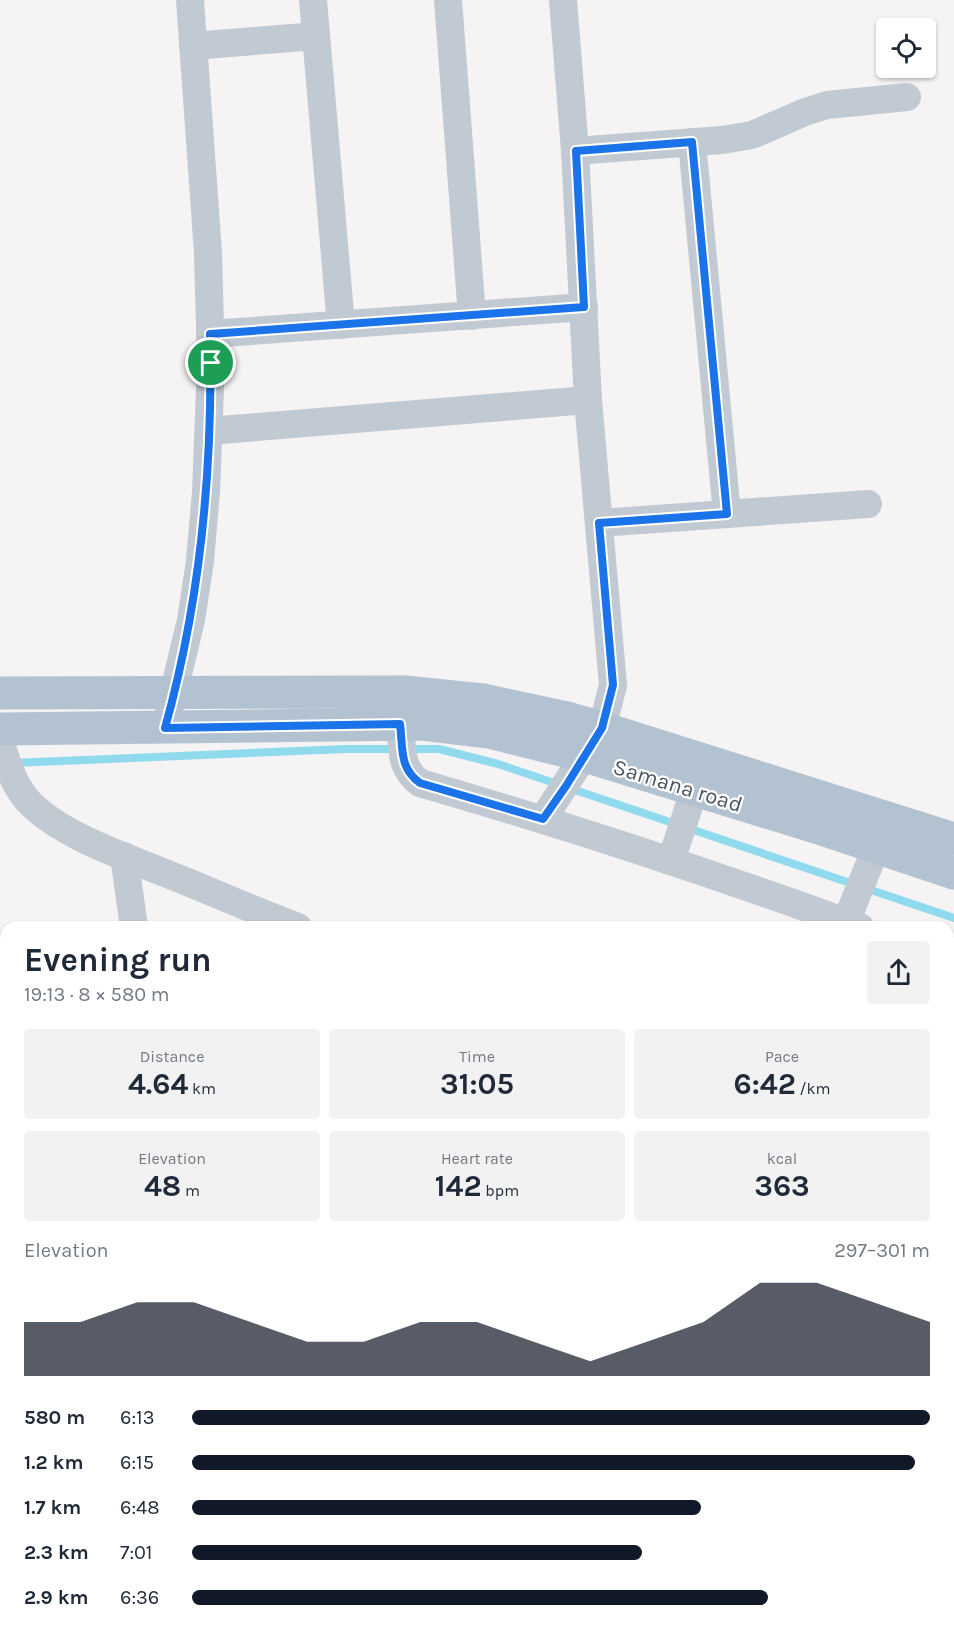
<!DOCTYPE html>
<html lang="en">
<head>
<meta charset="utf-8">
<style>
	body { margin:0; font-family:Karla,sans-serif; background:#f2f2f3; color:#1f2937; height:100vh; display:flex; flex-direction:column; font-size:22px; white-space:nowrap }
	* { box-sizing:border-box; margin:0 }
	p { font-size:20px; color:#747a83 }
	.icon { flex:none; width:33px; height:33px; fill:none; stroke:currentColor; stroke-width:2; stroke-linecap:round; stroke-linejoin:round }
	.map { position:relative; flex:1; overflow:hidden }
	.side { position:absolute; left:0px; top:921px; width:954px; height:711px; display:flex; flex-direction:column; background:#fff; border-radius:18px 18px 0 0; box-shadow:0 2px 4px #0004 }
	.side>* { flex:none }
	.controls { position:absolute; left:876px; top:18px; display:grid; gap:12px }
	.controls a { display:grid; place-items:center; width:60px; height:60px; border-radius:6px; background:#fff; box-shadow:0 2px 4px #0004; font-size:30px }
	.pin { position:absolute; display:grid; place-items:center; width:51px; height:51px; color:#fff; margin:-26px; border:3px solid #fff; border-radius:50%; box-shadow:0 2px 6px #0007 }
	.round { display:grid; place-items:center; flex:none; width:63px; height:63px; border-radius:6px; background:#f2f2f3 }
	.summary { display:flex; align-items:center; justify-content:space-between; height:102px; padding:0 24px }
	h1 { font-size:33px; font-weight:700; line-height:45px }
	.metrics { display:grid; grid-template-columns:repeat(3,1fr); gap:9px; height:102px; padding:6px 24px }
	.metrics div { display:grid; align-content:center; border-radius:6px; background:#f2f2f3; text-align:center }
	.metrics b { font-size:30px; font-weight:700 }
	.metrics small { font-size:16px; font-weight:400 }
	.metrics p { font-size:16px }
	.chart { height:168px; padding:12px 24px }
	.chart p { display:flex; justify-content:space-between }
	.chart svg { width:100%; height:108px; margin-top:6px; fill:#111827; opacity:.7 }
	ul { padding:0 24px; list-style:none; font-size:20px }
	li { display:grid; grid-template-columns:96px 72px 1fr; align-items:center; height:45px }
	li i { height:15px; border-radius:8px; background:#111827 }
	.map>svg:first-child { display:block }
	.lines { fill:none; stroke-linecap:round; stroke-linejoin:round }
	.stream { stroke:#90daee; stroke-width:8 }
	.street { stroke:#c1cad2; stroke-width:28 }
	.primary { stroke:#b3c2d1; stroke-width:33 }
	.route-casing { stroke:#fff; stroke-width:12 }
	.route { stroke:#1a73e8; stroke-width:8 }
	.labels { text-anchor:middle; stroke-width:4.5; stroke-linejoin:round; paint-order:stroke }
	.street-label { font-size:22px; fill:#4a5661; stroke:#fff }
</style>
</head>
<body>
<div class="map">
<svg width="954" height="1632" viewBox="0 0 954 1632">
	<rect width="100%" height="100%" fill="#f5f3f3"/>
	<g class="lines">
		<polyline class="stream" points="13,763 346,749 439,749 498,764 954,918"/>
		<g class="street">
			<polyline points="313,0 341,325"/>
			<polyline points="448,0 472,316"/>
			<polyline points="193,46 316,36"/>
			<polyline points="692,142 727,514"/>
			<polyline points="575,151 722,140 752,135 805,112 827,105 907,97"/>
			<polyline points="210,334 584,307"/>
			<polyline points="209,431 588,400"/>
			<polyline points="599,523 868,504"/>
			<path d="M400,724C403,748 399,768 420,783C568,826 714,874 860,927"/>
			<polyline points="165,728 191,620 200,561 206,492 211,363 208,253 190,0"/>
			<path d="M0,739C6,761 13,784 28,801C61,836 126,857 170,875C213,892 255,911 298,927"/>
			<polyline points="543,819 602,728 613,685 588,400 575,151 563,0"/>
			<polyline points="124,856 134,927"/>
			<polyline points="671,861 694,791"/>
			<polyline points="846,922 876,848"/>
			<polyline points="948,959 954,961"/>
			<polyline points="0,987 6,987"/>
			<polyline points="948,1007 954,991"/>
			<polyline points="0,1117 6,1117"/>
			<polyline points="948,1163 954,1166"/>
			<polyline points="0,1248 6,1248"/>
			<polyline points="0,1379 6,1379"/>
			<polyline points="262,1626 263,1632"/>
			<polyline points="338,1626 338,1632"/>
			<polyline points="910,1626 910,1632"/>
			<polyline points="176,1632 208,1626"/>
		</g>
		<g class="primary">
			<polyline points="0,693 405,692 483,700 571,719 602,728 954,839"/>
			<polyline points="0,729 422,724 489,732 585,756 822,829 954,873"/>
		</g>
	</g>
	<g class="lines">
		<defs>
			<path id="route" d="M692,142L727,514L599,523L613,685L602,728L566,786L543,819L420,783C399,768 403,748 400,724L165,728C201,599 213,467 210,334L584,307L576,151Z"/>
		</defs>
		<use href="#route" class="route-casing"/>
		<use href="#route" class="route"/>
	</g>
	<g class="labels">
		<g class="street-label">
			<text transform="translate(678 785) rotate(17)" y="8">Samana road</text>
		</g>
	</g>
</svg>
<div class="controls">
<a><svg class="icon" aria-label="locate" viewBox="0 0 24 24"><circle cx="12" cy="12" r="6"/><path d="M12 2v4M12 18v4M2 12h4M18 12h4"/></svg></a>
</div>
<div class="pin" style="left:211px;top:363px;background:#1e9e55"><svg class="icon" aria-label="arrive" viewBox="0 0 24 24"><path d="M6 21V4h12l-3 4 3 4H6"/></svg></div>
<section class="side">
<div class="summary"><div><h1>Evening run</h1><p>19:13 · 8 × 580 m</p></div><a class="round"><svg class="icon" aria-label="share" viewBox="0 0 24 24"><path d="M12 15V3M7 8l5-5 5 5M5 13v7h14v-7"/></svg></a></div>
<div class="metrics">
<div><p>Distance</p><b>4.64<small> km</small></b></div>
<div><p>Time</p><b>31:05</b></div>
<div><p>Pace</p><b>6:42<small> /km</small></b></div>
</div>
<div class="metrics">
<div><p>Elevation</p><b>48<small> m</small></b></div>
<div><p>Heart rate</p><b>142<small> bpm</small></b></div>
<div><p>kcal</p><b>363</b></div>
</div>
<div class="chart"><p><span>Elevation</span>297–301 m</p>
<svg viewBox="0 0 160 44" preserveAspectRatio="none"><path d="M0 44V22L10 22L20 14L30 14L40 22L50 30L60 30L70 22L80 22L90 30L100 38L110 30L120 22L130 6L140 6L150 14L160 22V44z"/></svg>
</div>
<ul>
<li><b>580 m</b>6:13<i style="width:100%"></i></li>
<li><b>1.2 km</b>6:15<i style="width:98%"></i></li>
<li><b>1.7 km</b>6:48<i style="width:69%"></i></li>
<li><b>2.3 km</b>7:01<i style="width:61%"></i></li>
<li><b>2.9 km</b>6:36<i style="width:78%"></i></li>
</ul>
</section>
</div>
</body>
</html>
